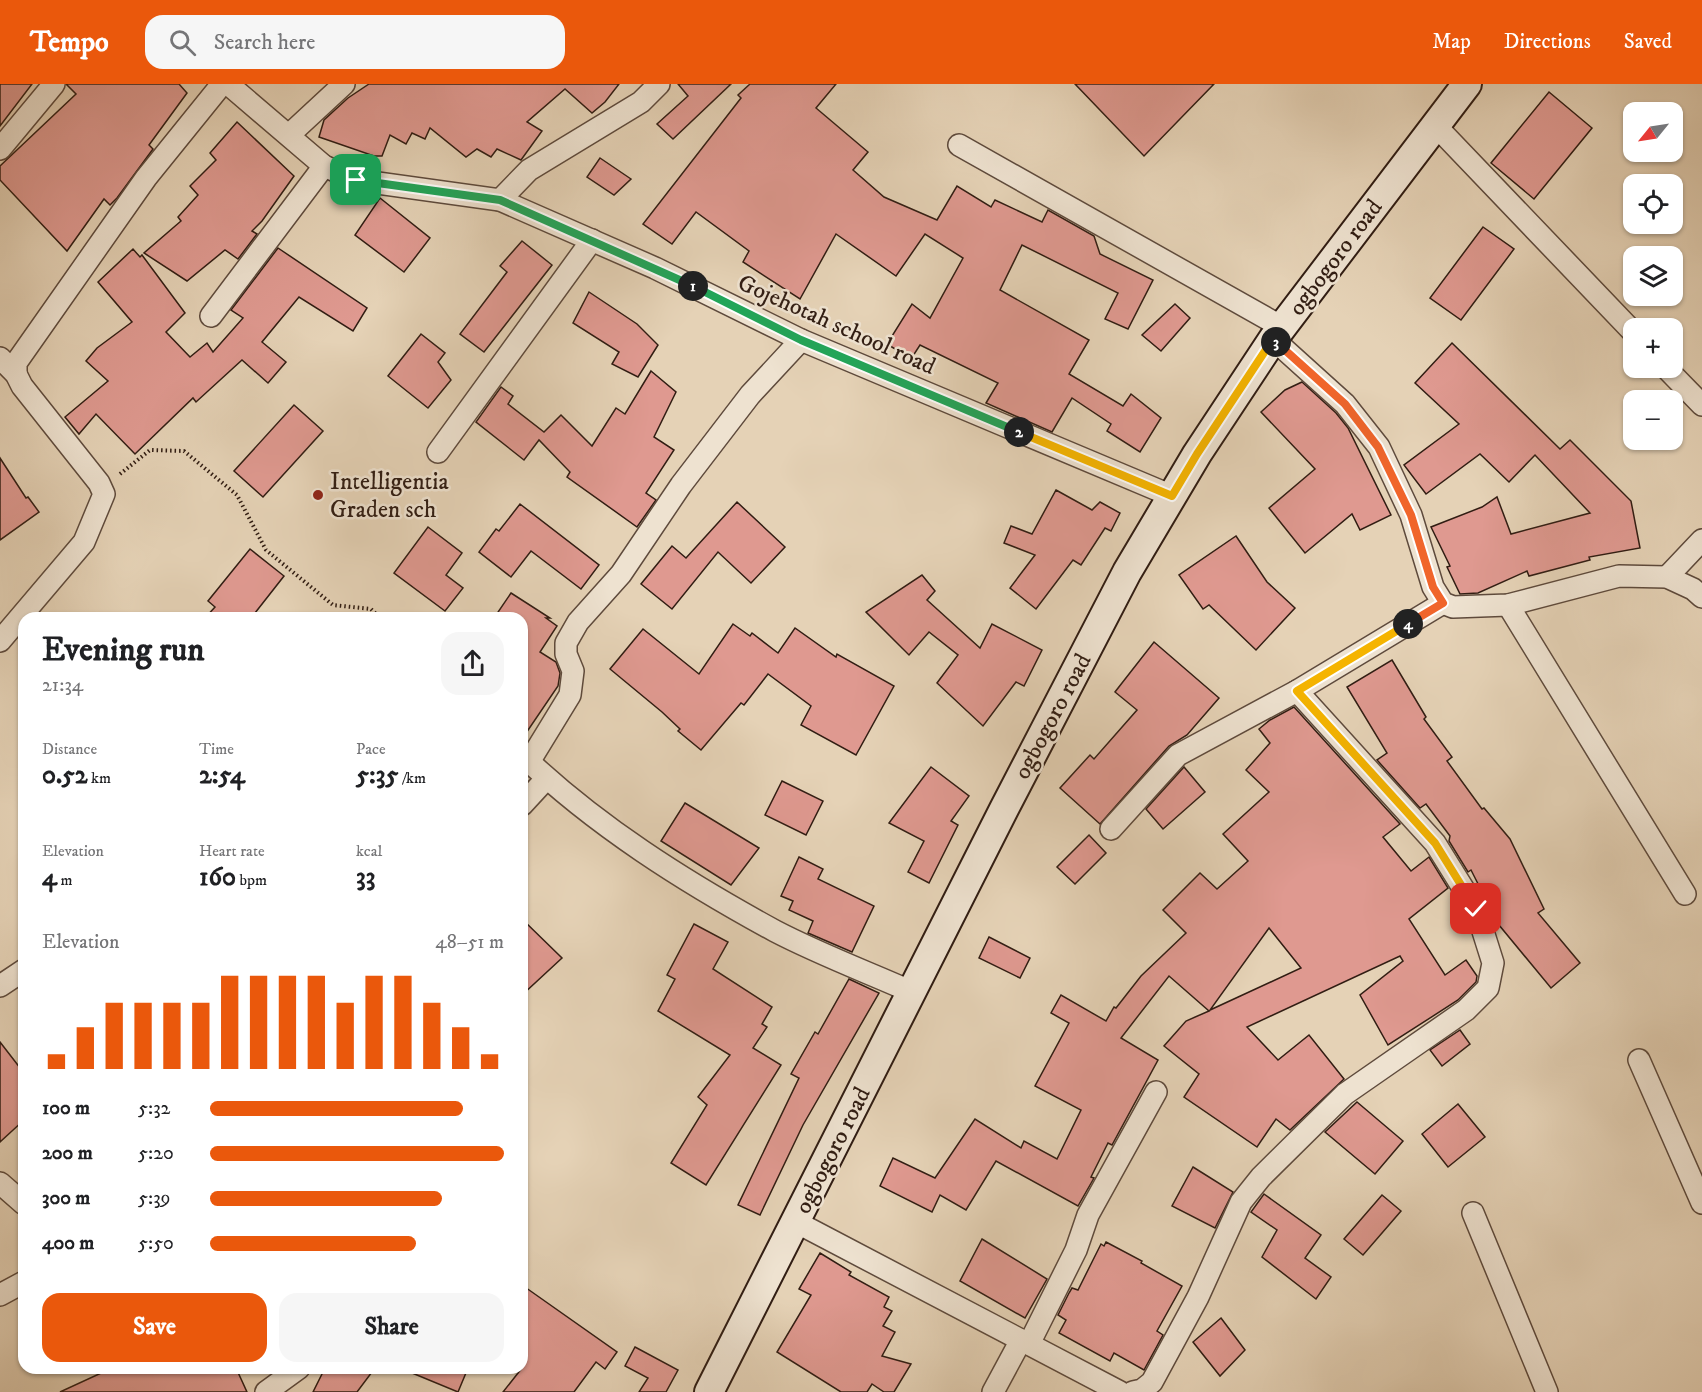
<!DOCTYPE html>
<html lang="en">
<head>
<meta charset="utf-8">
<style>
	body { margin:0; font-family:"IM FELL DW Pica",serif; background:#f6f6f6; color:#202124; height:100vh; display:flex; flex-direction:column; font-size:22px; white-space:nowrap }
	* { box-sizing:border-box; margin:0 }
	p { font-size:20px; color:#757577 }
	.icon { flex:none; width:33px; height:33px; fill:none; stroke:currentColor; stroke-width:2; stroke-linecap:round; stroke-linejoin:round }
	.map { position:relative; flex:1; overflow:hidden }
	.side { position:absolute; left:18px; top:528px; width:510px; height:762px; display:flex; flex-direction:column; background:#fff; border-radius:18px; box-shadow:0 2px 4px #0004 }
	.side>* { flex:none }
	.needle { width:39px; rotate:240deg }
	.buttons { position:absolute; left:1623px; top:18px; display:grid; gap:12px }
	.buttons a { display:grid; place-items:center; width:60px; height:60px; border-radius:12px; background:#fff; box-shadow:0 2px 4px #0004; font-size:30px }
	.pin { position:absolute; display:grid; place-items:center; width:51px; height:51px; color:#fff; margin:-26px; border-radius:12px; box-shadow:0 3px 9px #0006 }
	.km { position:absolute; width:30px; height:30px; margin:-15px; border-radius:50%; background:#222; color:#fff; font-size:16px; line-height:30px; text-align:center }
	.round { display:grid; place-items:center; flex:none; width:63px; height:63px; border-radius:18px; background:#f6f6f6 }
	.headline { display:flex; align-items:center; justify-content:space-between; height:102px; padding:0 24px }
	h1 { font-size:33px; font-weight:800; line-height:45px }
	.metrics { display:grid; grid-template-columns:repeat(3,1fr); gap:9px; height:102px; padding:6px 24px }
	.metrics div { display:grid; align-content:center }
	.metrics b { font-size:26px; font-weight:800 }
	.metrics small { font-size:16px; font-weight:400 }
	.metrics p { font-size:16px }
	.chart { height:168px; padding:12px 24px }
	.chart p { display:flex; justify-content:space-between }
	.chart svg { width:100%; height:108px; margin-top:6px; stroke:#ea580c; stroke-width:6 }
	.cta { display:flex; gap:12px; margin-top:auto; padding:12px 24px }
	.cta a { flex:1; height:69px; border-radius:18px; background:#ea580c; color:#fff; font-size:24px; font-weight:800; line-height:69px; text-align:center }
	.cta a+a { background:#f6f6f6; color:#202124 }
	ul { padding:0 24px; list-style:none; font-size:20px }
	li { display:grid; grid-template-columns:96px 72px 1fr; align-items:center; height:45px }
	li i { height:15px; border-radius:8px; background:#ea580c }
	header { display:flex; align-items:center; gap:36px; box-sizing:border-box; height:84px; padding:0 30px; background:#ea580c; color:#fff }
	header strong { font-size:28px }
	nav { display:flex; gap:33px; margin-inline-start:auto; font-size:21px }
	.search { width:420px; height:54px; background:#f6f6f6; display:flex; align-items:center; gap:15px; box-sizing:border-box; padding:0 21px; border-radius:18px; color:#757577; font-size:22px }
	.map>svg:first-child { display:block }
	.building { fill:#df9990; stroke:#311d13; stroke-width:1.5; fill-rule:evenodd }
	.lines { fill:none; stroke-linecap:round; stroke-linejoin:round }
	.street-casing { stroke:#5e4a3c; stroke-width:24 }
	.secondary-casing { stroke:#311d13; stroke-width:32 }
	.path { stroke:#311d13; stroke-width:4; stroke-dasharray:1.5 3; stroke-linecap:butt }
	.street { stroke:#eee2d0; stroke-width:21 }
	.secondary { stroke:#eee2d0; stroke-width:28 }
	.split-1-casing { stroke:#fff; stroke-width:12 }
	.split-2-casing { stroke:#fff; stroke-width:12 }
	.split-3-casing { stroke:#fff; stroke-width:12 }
	.split-4-casing { stroke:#fff; stroke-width:12 }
	.split-5-casing { stroke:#fff; stroke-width:12 }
	.split-1 { stroke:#22a559; stroke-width:8 }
	.split-2 { stroke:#22a559; stroke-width:8 }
	.split-3 { stroke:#f5b400; stroke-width:8 }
	.split-4 { stroke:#f0652b; stroke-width:8 }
	.split-5 { stroke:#f5b400; stroke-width:8 }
	.poi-dot { fill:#8f2418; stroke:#eee2d0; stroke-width:2 }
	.labels { text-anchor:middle; stroke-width:5; stroke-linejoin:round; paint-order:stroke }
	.street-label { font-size:24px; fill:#311d13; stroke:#eee2d0 }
	.poi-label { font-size:24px; fill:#311d13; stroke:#eee2d0; text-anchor:start }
</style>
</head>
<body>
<header>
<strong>Tempo</strong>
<div class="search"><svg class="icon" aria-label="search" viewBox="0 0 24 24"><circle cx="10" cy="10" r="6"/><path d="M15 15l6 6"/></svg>Search here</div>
<nav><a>Map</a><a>Directions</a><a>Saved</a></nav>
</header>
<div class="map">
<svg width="1702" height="1308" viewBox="0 0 1702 1308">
	<rect width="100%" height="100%" fill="#e5d2b6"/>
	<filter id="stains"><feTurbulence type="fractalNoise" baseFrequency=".00333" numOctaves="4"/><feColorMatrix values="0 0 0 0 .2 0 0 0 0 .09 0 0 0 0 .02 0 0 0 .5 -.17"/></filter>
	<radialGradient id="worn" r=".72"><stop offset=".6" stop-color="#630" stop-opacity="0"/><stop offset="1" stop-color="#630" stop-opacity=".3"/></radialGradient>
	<g class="building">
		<polygon points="0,0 32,0 0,42"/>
		<polygon points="66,0 179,0 187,9 149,61 153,65 117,114 110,121 104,115 67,167 0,96 0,82 76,10"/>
		<polygon points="369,0 619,0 605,18 592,29 565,5 527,38 542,47 521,76 497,65 491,73 477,65 466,73 430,44 425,55 412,49 406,60 390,51 382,72 374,72 319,53 324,36 348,14"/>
		<polygon points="678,0 731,0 673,55 657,40 688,12"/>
		<polygon points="750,0 836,0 816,24 868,68 853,86 884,113 937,136 957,102 991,123 995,116 1042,138 1048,126 1094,152 1100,170 1153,196 1128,245 1105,235 1118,209 1022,161 1000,206 1089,256 1069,290 1123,322 1131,310 1161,334 1140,368 1107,347 1111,340 1072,314 1052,348 986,319 998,299 920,261 911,275 887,260 912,220 930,234 963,174 925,150 896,192 836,150 800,215 743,178 749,167 696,128 672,160 643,140 741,14 738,11"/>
		<polygon points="1075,0 1214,0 1144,72"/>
		<polygon points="1549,8 1592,44 1534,115 1491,79"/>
		<polygon points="237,38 294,92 262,137 252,147 257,150 238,175 225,166 187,197 144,169 181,137 178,133 198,111 190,102 216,76 210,69"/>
		<polygon points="600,74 631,95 614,111 587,93"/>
		<polygon points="380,114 430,154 404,188 355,151"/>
		<polygon points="1483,143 1514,165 1461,236 1430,214"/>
		<polygon points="522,157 552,181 484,268 460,250 507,188 500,182"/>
		<polygon points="278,164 367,224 353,247 299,213 262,258 286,278 268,299 242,276 196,318 193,314 135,370 96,330 79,350 65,333 108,297 86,277 97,264 132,238 98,198 133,165 140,173 142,171 185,229 166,248 190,273 207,259 213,268 243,234 231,226"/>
		<polygon points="589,208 637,240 658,261 638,293 612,280 619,268 573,239"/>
		<polygon points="1175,220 1190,234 1161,267 1142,251"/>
		<polygon points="421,250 445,269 438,278 451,296 428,324 388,292"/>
		<polygon points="1452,259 1560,365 1570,356 1631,417 1640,464 1589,473 1590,476 1529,492 1527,487 1478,509 1460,510 1447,483 1450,482 1431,443 1482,423 1497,413 1511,450 1590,429 1535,371 1509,398 1480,370 1426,410 1404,381 1459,340 1415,299"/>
		<polygon points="651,287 676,308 654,353 674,366 646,409 656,416 637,443 567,393 570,388 539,356 524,376 476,338 501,303 513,312 508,320 544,348 561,331 592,362 616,324 625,330"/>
		<polygon points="1302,298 1336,329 1348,344 1391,431 1360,446 1352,430 1305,469 1269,424 1315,385 1261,328 1285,306"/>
		<polygon points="294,321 323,347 263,413 234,387"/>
		<polygon points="0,374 26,414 28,413 39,428 0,456"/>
		<polygon points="1056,406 1092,426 1100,418 1120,429 1111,447 1105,444 1081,481 1073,476 1036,525 1010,504 1035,471 1004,459 1011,442 1032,450"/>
		<polygon points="737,418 785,463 751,499 718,468 672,525 641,500 672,462 686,474"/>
		<polygon points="520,420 599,481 581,505 531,467 511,493 479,468 496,445 499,447"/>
		<polygon points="428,443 462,469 446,491 463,504 445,527 394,489"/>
		<polygon points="1236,452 1267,498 1295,524 1256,566 1209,521 1203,525 1179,491"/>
		<polygon points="250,465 284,492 251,534 205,534 215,523 208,517"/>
		<polygon points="922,491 935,507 927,516 980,564 992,540 1042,566 1024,602 1016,598 983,642 937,599 958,571 929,548 909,571 866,528"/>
		<polygon points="511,509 550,534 546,534 557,542 540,568 556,578 560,589 558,602 522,655 522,534 494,534"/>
		<polygon points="733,540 750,552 752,549 778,569 795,544 836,573 837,570 894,602 856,671 801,641 811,622 768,590 744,621 741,619 701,666 678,647 680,645 662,628 610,585 643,545 699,590"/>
		<polygon points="1154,558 1219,614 1187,651 1169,662 1100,740 1060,704 1090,671 1094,675 1137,626 1115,608"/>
		<polygon points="1392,576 1426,633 1424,635 1452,673 1447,677 1482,725 1484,724 1510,755 1544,825 1538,829 1580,879 1551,904 1499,841 1471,786 1468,788 1449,757 1450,752 1426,720 1420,724 1377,676 1387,669 1347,603"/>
		<path d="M1294,623L1400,740L1383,753L1411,787L1429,773L1448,804L1409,835L1445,891L1466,876L1477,892L1476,898L1458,916L1388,961L1360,911L1403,877L1400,872L1247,943L1278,976L1309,951L1344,995L1290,1046L1276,1035L1257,1063L1184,1013L1199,990L1164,962L1186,937L1209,927L1169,892L1121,954L1158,976L1112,1061L1108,1059L1091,1093L1094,1094L1078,1122L996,1077L966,1126L940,1111L932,1128L880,1102L893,1074L935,1094L975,1035L1021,1064L1024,1057L1057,1075L1081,1026L1035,1002L1069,939L1051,929L1061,911L1106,937L1114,923L1116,924L1141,892L1186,849L1163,826L1200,789L1217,805L1248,777L1223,750L1269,708L1246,686L1270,659L1259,645L1270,636ZM1269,844L1301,884L1210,926Z"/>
		<polygon points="931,683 969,712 951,737 958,741 929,799 908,788 924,757 889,739"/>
		<polygon points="1184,683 1205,708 1163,745 1146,725"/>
		<polygon points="782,697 823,717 806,751 765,731"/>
		<polygon points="685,719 759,764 731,801 661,757"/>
		<polygon points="1089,751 1106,769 1075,800 1057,783"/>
		<polygon points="799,773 823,785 818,795 874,822 852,868 808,849 813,837 789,826 793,817 781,812"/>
		<polygon points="522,835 562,874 522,911"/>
		<polygon points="694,840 728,858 713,885 772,923 762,940 767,943 753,964 781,981 706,1101 671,1079 707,1021 698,1013 730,971 658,927 675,895 667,891"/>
		<polygon points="989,853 1030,874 1020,894 979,874"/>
		<polygon points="849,895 879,909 803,1041 760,1131 738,1121 799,994 791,990 815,948 818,950"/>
		<polygon points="1460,946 1470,960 1442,982 1430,966"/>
		<polygon points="0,958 24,989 24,1036 0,1058"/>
		<polygon points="1357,1018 1403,1057 1375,1090 1325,1048"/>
		<polygon points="1458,1020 1485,1053 1448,1083 1422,1050"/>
		<polygon points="1193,1083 1233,1108 1215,1144 1172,1122"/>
		<polygon points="1264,1110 1321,1151 1305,1174 1331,1193 1316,1215 1262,1173 1277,1146 1251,1128"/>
		<polygon points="1382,1111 1401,1127 1363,1171 1344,1155"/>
		<polygon points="982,1155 1047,1195 1025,1234 960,1197"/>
		<polygon points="1106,1158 1142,1177 1141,1179 1182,1202 1157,1247 1163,1251 1144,1286 1114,1269 1110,1277 1059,1249 1066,1236 1058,1231 1069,1209 1072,1204 1078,1206 1101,1160 1104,1162"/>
		<polygon points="820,1169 851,1188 849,1191 889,1213 884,1223 892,1227 883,1242 895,1248 882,1272 911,1280 894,1308 884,1308 872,1300 867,1308 841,1308 777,1268 811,1211 799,1205"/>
		<polygon points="522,1201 617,1268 605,1285 596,1278 574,1308 503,1308 522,1284"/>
		<polygon points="1221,1234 1245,1266 1220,1292 1193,1258"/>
		<polygon points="635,1263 678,1286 666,1308 639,1308 648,1294 625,1282"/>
		<polygon points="112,1284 236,1284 247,1308 60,1308"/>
		<polygon points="325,1284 375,1284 357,1308 313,1308"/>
		<polygon points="400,1284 468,1284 458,1308"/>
	</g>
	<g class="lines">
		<defs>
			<g id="street">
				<polyline points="228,0 324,82 356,96 500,116 655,184 801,256 1172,412"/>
				<polyline points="1435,41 1634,249"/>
				<polyline points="289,51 344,0"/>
				<polyline points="959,61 1282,243"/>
				<polyline points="0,65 54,0"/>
				<polyline points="500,116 529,86 641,18 659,0"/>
				<polyline points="211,232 324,82"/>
				<polyline points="1273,255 1345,320 1379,363 1411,431 1433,503 1443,519 1453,523 1508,521 1619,492 1667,493 1693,505 1702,513"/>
				<polyline points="0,274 16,290 22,302 99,399 104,410 84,458 0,557"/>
				<polyline points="1666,284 1702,321"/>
				<polyline points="16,290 16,279 146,94 222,0"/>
				<polyline points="438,368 592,156"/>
				<polyline points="1667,493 1702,456"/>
				<polyline points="1508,521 1685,810"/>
				<path d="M522,671C596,742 685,798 775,847C819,870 867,888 912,908"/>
				<polyline points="529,678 570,611 573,587 566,570 566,559 578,538 621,490 681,401 750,311 801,256"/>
				<polyline points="522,721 546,695"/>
				<polyline points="1111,745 1178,671 1297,607 1443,519"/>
				<polyline points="0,902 24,886"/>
				<polyline points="1639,976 1702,1119"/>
				<polyline points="0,1099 24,1120"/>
				<polyline points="1473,1129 1547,1308"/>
				<polyline points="796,1138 1120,1308"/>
				<polyline points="0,1211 24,1198"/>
				<polyline points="1029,1260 1076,1166 1088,1131 1156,1008"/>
				<polyline points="266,1308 299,1284"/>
				<polyline points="993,1308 1021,1256"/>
				<polyline points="1133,1308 1142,1306 1152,1298 1198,1213 1241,1118 1261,1093 1345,1010 1466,926 1488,904 1493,879 1476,825 1435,759 1297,607"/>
			</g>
			<polyline id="secondary" points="709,1308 1004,725 1127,488 1197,370 1273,255 1467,0"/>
		</defs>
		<use href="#street" class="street-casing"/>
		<use href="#secondary" class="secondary-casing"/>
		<polyline class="path" points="120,390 150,366 184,367 237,411 266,466 333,521 371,525 380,534"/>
		<use href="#street" class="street"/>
		<use href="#secondary" class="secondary"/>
	</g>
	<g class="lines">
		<defs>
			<polyline id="split-1" points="356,96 500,116 693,202"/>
			<polyline id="split-2" points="693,202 801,256 1019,348"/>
			<polyline id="split-3" points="1019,348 1172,412 1197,370 1273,255 1276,258"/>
			<polyline id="split-4" points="1276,258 1345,320 1378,363 1411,431 1433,503 1443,519 1408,540"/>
			<polyline id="split-5" points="1408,540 1297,607 1435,759 1476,825"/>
		</defs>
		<use href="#split-1" class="split-1-casing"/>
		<use href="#split-2" class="split-2-casing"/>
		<use href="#split-3" class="split-3-casing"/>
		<use href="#split-4" class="split-4-casing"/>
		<use href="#split-5" class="split-5-casing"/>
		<use href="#split-1" class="split-1"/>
		<use href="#split-2" class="split-2"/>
		<use href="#split-3" class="split-3"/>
		<use href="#split-4" class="split-4"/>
		<use href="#split-5" class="split-5"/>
	</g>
	<circle class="poi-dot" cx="318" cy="411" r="6"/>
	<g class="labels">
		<g class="street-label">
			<text transform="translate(1335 173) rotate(-53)" y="8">ogbogoro road</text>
			<text transform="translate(837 240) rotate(24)" y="8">Gojehotah school road</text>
			<text transform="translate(1052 632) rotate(-62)" y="8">ogbogoro road</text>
			<text transform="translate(832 1066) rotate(-63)" y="8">ogbogoro road</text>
		</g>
		<g class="poi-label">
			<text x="330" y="405">Intelligentia<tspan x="330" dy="28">Graden sch</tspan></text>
		</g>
	</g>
	<rect width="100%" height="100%" filter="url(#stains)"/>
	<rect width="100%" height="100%" fill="url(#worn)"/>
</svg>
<div class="buttons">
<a><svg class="needle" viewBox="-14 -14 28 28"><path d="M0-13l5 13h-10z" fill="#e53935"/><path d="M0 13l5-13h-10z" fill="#757577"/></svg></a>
<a><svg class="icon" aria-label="locate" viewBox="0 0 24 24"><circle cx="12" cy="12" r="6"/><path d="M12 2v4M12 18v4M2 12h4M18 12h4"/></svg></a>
<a><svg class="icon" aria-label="layers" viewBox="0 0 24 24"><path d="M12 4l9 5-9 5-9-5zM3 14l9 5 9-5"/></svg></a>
<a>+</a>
<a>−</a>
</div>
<div class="pin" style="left:356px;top:96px;background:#1e9e55"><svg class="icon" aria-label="arrive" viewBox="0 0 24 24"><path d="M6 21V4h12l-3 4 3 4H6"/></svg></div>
<div class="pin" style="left:1476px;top:825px;background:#d93025"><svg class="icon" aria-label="check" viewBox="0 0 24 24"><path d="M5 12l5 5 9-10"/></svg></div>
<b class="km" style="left:693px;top:202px">1</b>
<b class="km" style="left:1019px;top:348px">2</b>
<b class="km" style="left:1276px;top:258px">3</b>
<b class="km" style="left:1408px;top:540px">4</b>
<section class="side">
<div class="headline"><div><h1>Evening run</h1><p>21:34</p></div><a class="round"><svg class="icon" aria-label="share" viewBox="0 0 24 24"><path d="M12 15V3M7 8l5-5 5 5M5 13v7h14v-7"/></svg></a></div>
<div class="metrics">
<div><p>Distance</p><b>0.52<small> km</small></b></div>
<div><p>Time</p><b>2:54</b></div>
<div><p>Pace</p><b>5:35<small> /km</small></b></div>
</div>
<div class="metrics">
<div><p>Elevation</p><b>4<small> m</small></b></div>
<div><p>Heart rate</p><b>160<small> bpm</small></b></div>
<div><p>kcal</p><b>33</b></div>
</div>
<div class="chart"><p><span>Elevation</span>48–51 m</p>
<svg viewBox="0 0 160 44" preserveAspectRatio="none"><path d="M5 44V38M15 44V27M25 44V17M35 44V17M45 44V17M55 44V17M65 44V6M75 44V6M85 44V6M95 44V6M105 44V17M115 44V6M125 44V6M135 44V17M145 44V27M155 44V38"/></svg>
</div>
<ul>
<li><b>100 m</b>5:32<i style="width:86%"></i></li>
<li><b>200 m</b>5:20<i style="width:100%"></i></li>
<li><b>300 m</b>5:39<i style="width:79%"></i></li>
<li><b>400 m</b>5:50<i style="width:70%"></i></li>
</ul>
<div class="cta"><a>Save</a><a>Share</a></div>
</section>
</div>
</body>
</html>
